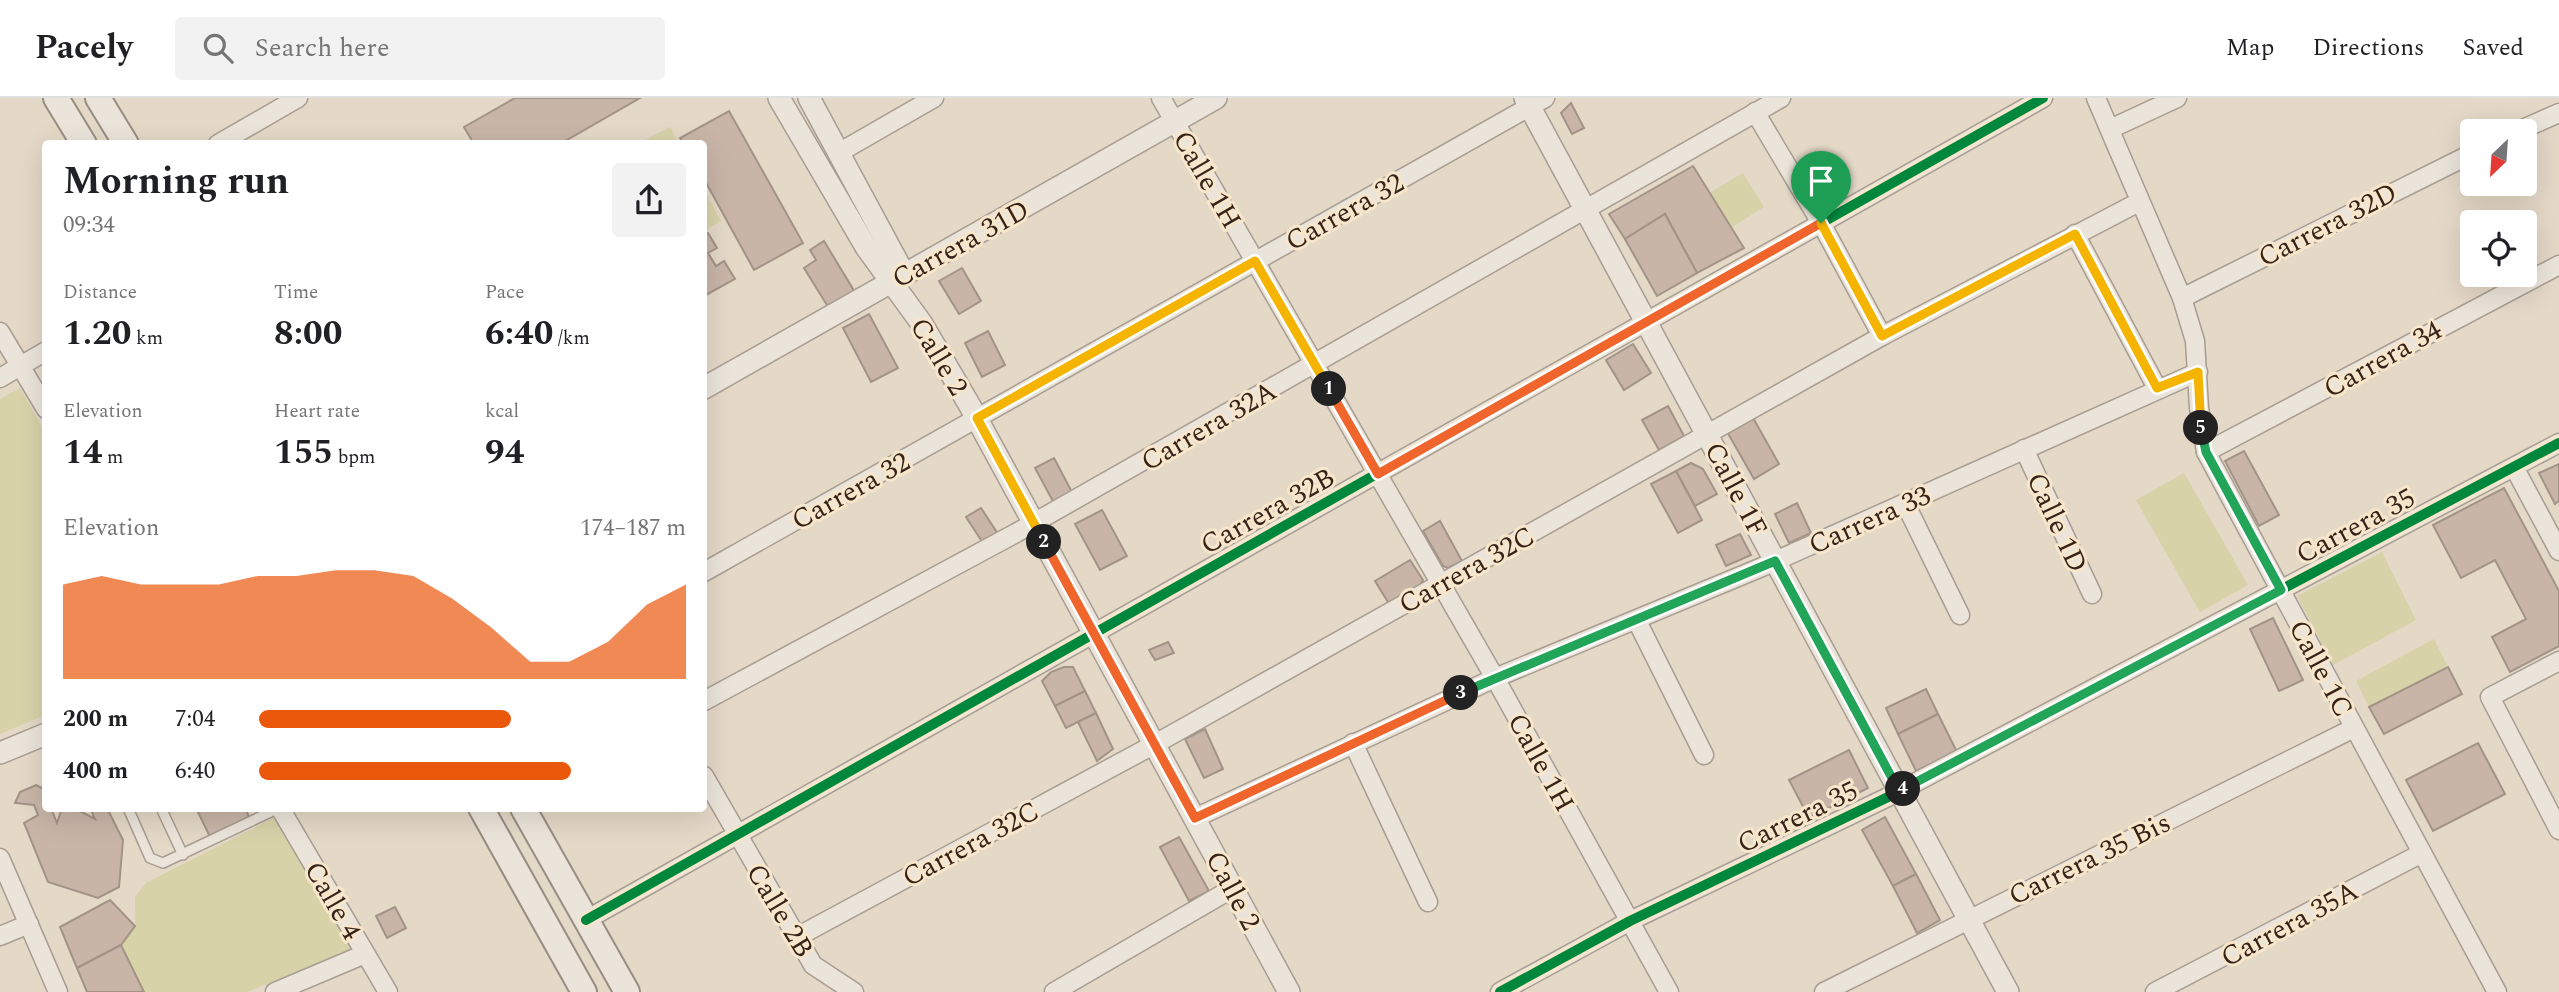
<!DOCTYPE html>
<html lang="en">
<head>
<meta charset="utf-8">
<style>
	body { margin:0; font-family:Spectral,serif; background:#f2f2f2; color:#202124; height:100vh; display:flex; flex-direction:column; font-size:26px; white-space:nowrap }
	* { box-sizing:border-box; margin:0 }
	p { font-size:23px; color:#757577 }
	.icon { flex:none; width:38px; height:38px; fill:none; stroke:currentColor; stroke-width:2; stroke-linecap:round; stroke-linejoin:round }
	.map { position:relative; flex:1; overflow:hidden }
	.drawer { position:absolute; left:42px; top:42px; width:665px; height:672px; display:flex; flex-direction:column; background:#fff; border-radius:7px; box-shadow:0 7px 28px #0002 }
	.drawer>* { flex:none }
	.needle { width:46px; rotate:205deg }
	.tools { position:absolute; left:2460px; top:21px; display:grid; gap:14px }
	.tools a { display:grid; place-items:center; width:77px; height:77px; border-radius:7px; background:#fff; box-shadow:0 7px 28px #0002; font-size:35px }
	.pin { position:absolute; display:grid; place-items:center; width:60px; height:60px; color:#fff; margin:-72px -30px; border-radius:50% 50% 50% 0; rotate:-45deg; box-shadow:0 0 7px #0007 }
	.pin .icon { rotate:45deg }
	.km { position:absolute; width:35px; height:35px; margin:-18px; border-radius:50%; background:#222; color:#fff; font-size:19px; line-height:35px; text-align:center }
	.round { display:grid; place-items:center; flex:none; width:74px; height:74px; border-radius:7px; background:#f2f2f2 }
	.headline { display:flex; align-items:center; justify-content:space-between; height:119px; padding:0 21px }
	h1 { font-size:38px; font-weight:700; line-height:52px }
	.metrics { display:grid; grid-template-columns:repeat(3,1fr); gap:10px; height:119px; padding:7px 21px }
	.metrics div { display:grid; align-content:center }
	.metrics b { font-size:35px; font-weight:700 }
	.metrics small { font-size:19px; font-weight:400 }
	.metrics p { font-size:19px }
	.chart { height:196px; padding:14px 21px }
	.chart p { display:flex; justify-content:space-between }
	.chart svg { width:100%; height:126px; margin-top:7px; fill:#ea580c; opacity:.7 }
	ul { padding:0 21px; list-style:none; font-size:23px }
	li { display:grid; grid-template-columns:112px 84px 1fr; align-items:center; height:52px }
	li i { height:18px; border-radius:9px; background:#ea580c }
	header { display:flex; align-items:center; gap:42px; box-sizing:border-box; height:98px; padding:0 35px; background:#fff; border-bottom:2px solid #e0e0e0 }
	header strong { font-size:33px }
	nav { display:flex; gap:38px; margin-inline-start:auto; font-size:24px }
	.search { width:490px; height:63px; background:#f2f2f2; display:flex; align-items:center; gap:18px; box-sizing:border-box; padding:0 24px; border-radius:7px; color:#757577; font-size:26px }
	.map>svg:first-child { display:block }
	.green { fill:#d7d2a8 }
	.building { fill:#c8b5a8; stroke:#a39387; stroke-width:2 }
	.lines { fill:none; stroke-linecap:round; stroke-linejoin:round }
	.service-casing { stroke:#a89d91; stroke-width:12 }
	.minor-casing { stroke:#a89d91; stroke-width:21 }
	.tertiary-casing { stroke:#a89d91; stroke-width:24 }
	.secondary-casing { stroke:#988d81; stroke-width:28 }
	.service { stroke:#ebe4da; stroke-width:9 }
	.minor { stroke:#ebe4da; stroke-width:18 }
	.tertiary { stroke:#ebe4da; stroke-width:21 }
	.secondary { stroke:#ebe4da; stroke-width:24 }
	.cycleway-casing { stroke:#f7e6cb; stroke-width:15 }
	.cycleway { stroke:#00873e; stroke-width:10 }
	.split-1-casing { stroke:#fff; stroke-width:14 }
	.split-2-casing { stroke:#fff; stroke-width:14 }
	.split-3-casing { stroke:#fff; stroke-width:14 }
	.split-4-casing { stroke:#fff; stroke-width:14 }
	.split-5-casing { stroke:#fff; stroke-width:14 }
	.split-6-casing { stroke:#fff; stroke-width:14 }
	.split-1 { stroke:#f0652b; stroke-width:9 }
	.split-2 { stroke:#f5b400; stroke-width:9 }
	.split-3 { stroke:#f0652b; stroke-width:9 }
	.split-4 { stroke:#22a559; stroke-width:9 }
	.split-5 { stroke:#22a559; stroke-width:9 }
	.split-6 { stroke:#f5b400; stroke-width:9 }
	.labels { text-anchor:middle; stroke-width:6; stroke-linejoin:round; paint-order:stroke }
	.street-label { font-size:28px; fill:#36241a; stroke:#f7e6cb }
</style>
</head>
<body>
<header>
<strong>Pacely</strong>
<div class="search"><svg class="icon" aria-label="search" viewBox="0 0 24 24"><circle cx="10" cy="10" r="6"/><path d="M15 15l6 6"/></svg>Search here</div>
<nav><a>Map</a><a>Directions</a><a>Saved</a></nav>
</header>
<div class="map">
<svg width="2559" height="894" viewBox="0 0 2559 894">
	<rect width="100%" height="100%" fill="#e4d8c7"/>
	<g class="green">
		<polygon points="670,29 679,45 639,45"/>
		<polygon points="1743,75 1764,109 1732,129 1709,95"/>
		<polygon points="704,91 721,123 704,133"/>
		<polygon points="20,290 45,335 45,617 0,636 0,301"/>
		<polygon points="2184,375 2248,487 2200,514 2136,402"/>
		<polygon points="2382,454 2416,522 2333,567 2297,498"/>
		<polygon points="2434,541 2448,569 2369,609 2356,583"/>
		<polygon points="277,718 356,850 247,894 144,894 121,847 135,828 135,799 146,785"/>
	</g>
	<g class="building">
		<polygon points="515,0 640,0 560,46 474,46 464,29"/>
		<polygon points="1571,5 1584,30 1572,36 1561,15"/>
		<polygon points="729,13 803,145 754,172 704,81 704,46 684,46 680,40"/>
		<polygon points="1693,68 1744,150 1697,175 1665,116 1625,141 1609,116"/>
		<polygon points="1665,116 1697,175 1657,198 1625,141"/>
		<polygon points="708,135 717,150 708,155 716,168 724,163 735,181 704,198 704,137"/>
		<polygon points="824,143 856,196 830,212 804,170 816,162 810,152"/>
		<polygon points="962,170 981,203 959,216 939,183"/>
		<polygon points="869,216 898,270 871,284 843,230"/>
		<polygon points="988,233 1005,267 982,279 965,245"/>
		<polygon points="1633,246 1651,275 1624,292 1606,262"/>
		<polygon points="1668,308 1684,338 1659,352 1642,322"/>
		<polygon points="1752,318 1779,366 1754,381 1726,332"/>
		<polygon points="2244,353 2279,417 2259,428 2225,363"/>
		<polygon points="1054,360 1074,398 1055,407 1035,370"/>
		<polygon points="1691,365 1703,371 1717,396 1695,408 1676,373"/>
		<polygon points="2559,366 2559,403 2555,406 2539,375"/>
		<polygon points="1676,373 1702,422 1678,435 1651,386"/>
		<polygon points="2504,390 2559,493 2559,548 2510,574 2492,539 2526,521 2495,462 2461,480 2433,427"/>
		<polygon points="1797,405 1811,435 1789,445 1775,416"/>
		<polygon points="981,410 998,436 983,445 966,419"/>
		<polygon points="1102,412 1127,458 1100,472 1075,426"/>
		<polygon points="1440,423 1462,463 1448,470 1443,468 1423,433"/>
		<polygon points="1740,436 1751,457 1726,468 1716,447"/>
		<polygon points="1410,462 1423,482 1416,494 1391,509 1375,483"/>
		<polygon points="2273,520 2303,582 2279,593 2250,531"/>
		<polygon points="1168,544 1174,555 1155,562 1149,552"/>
		<polygon points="1064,569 1073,569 1085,593 1055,608 1042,583 1051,574"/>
		<polygon points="2448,569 2462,596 2384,636 2369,609"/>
		<polygon points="1926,591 1938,616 1898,636 1886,610"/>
		<polygon points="1085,593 1096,615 1066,630 1055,608"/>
		<polygon points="1096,615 1113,651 1097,663 1078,624"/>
		<polygon points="1938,616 1957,654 1916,673 1898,636"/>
		<polygon points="1205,631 1223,671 1204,680 1185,641"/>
		<polygon points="2478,645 2505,696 2433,733 2406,682"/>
		<polygon points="1849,652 1868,690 1809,720 1789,682"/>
		<polygon points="36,687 46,692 46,710 51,710 57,725 62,710 74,710 95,721 90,710 107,710 123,742 119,789 98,800 48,784 24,725 38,717 34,707 15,705 20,694"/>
		<polygon points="196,710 245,710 250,721 211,741"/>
		<polygon points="1885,719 1916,776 1893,788 1862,732"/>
		<polygon points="1179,739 1209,793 1189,803 1160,749"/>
		<polygon points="1916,776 1940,822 1917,835 1893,788"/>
		<polygon points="110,802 135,828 121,847 77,870 60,829"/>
		<polygon points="395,809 406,830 387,840 376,818"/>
		<polygon points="121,847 144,894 87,894 77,870"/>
	</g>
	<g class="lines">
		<defs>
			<g id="service">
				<polyline points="128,710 150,760 163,765 279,710"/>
				<polyline points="161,710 183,757"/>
			</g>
			<g id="minor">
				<polyline points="1161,0 1495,580 1669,894"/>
				<polyline points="2096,0 2182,200 2195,243 2199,310 2206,354 2497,894"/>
				<polyline points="1755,14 1821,125 1882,238"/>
				<polyline points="2110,31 2177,0"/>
				<polyline points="2518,33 2559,15"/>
				<polyline points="218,46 298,0"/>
				<polyline points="840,54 934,0"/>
				<polyline points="2075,136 2157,290"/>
				<polyline points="2182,200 2473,55"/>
				<polyline points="0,234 46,311"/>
				<polyline points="0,280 46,253"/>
				<polyline points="2024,351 2092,496"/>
				<polyline points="2206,354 2559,167"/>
				<polyline points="2514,369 2559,453"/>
				<polyline points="1905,405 1960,517"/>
				<polyline points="704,474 1545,0"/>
				<polyline points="1637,523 1704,657"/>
				<polyline points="2559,563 2490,599 2559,732"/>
				<polyline points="704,603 1016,435 1781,0"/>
				<polyline points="1353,645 1428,804"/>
				<polyline points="704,678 813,867 854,894"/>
				<polyline points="280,710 388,894"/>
				<polyline points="1195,720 1495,580 1762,469 2198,274"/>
				<polyline points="0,760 58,894"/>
				<polyline points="586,822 2043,0"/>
				<polyline points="0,838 29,826"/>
				<polyline points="795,840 1155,646 1882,238 2139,104"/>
				<polyline points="275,894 365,856"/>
				<polyline points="1054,894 1233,790"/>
				<polyline points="1500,894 1630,823 1886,700 2559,345"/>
				<polyline points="1824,894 2354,630"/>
				<polyline points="2155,894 2422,755"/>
			</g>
			<g id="tertiary">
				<polyline points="779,0 866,149 922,226 970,308 1289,894"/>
				<polyline points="809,0 904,176"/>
				<polyline points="1525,0 2008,894"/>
				<polyline points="704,290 1216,0"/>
				<polyline points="0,655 46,636"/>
			</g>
			<g id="secondary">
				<polyline points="56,0 84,46"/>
				<polyline points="98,0 126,46"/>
				<polyline points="481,710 584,894"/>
				<polyline points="523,710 627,894"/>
			</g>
		</defs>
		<use href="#service" class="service-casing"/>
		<use href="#minor" class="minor-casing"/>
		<use href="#tertiary" class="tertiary-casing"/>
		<use href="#secondary" class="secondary-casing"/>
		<use href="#service" class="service"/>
		<use href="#minor" class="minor"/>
		<use href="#tertiary" class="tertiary"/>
		<use href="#secondary" class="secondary"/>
		<defs>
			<g id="cycleway">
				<polyline points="586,822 2043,0"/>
				<polyline points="1500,894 1630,823 1886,700 2559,345"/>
			</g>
		</defs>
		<use href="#cycleway" class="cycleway-casing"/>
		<use href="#cycleway" class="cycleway"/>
	</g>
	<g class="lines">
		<defs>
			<polyline id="split-1" points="1329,291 1378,376 1821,125"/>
			<polyline id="split-2" points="1044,444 977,320 1255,163 1329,291"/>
			<polyline id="split-3" points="1044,444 1195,720 1461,595"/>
			<polyline id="split-4" points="1461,595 1775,463 1899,693 1903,691"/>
			<polyline id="split-5" points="1903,691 2281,492 2206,354 2201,330"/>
			<polyline id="split-6" points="1821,125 1882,238 2075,136 2157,290 2198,274 2201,330"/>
		</defs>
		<use href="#split-1" class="split-1-casing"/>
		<use href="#split-2" class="split-2-casing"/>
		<use href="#split-3" class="split-3-casing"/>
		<use href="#split-4" class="split-4-casing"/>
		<use href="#split-5" class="split-5-casing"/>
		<use href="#split-6" class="split-6-casing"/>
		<use href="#split-1" class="split-1"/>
		<use href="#split-2" class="split-2"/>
		<use href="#split-3" class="split-3"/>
		<use href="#split-4" class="split-4"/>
		<use href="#split-5" class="split-5"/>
		<use href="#split-6" class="split-6"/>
	</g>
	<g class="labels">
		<g class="street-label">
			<text transform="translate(1208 81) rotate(60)" y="10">Calle 1H</text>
			<text transform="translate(1344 113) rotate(-29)" y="10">Carrera 32</text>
			<text transform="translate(2327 126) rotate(-27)" y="10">Carrera 32D</text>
			<text transform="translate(960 145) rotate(-29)" y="10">Carrera 31D</text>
			<text transform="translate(940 258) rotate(59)" y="10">Calle 2</text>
			<text transform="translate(2382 260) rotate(-29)" y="10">Carrera 34</text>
			<text transform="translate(1208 327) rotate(-30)" y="10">Carrera 32A</text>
			<text transform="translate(1737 391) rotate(62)" y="10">Calle 1F</text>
			<text transform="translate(850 392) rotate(-29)" y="10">Carrera 32</text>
			<text transform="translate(1267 412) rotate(-29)" y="10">Carrera 32B</text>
			<text transform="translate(1869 421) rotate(-24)" y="10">Carrera 33</text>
			<text transform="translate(2058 424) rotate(65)" y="10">Calle 1D</text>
			<text transform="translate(2355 427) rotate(-28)" y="10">Carrera 35</text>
			<text transform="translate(1466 471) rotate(-29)" y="10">Carrera 32C</text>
			<text transform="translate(2322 570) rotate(62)" y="10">Calle 1C</text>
			<text transform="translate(1542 664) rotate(61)" y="10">Calle 1H</text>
			<text transform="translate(1797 718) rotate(-26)" y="10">Carrera 35</text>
			<text transform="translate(970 745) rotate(-28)" y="10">Carrera 32C</text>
			<text transform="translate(2089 760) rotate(-26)" y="10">Carrera 35 Bis</text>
			<text transform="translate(1234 792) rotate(62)" y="10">Calle 2</text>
			<text transform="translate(334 802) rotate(60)" y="10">Calle 4</text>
			<text transform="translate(781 812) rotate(59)" y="10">Calle 2B</text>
			<text transform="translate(2289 825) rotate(-28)" y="10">Carrera 35A</text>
		</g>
	</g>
</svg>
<div class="tools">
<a><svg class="needle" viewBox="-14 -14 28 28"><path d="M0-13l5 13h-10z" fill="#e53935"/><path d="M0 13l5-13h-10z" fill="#757577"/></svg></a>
<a><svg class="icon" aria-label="locate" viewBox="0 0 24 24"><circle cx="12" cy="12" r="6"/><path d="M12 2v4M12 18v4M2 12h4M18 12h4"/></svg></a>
</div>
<div class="pin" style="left:1821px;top:125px;background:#1e9e55"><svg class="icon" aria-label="arrive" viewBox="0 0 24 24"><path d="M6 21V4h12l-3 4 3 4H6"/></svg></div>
<b class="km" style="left:1329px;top:291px">1</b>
<b class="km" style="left:1044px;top:444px">2</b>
<b class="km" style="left:1461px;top:595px">3</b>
<b class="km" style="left:1903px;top:691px">4</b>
<b class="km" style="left:2201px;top:330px">5</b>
<section class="drawer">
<div class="headline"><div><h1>Morning run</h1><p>09:34</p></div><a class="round"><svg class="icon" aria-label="share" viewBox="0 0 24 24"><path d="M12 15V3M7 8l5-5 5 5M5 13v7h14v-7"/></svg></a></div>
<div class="metrics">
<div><p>Distance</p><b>1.20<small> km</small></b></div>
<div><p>Time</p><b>8:00</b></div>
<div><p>Pace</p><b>6:40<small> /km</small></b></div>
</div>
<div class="metrics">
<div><p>Elevation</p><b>14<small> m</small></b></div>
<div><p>Heart rate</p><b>155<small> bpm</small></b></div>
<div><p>kcal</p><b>94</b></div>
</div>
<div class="chart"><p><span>Elevation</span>174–187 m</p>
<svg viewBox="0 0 160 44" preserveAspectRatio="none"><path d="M0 44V11L10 8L20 11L30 11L40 11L50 8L60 8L70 6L80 6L90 8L100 16L110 26L120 38L130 38L140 31L150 18L160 11V44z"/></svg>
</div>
<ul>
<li><b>200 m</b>7:04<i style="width:59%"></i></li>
<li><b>400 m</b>6:40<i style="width:73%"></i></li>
</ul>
</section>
</div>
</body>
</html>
